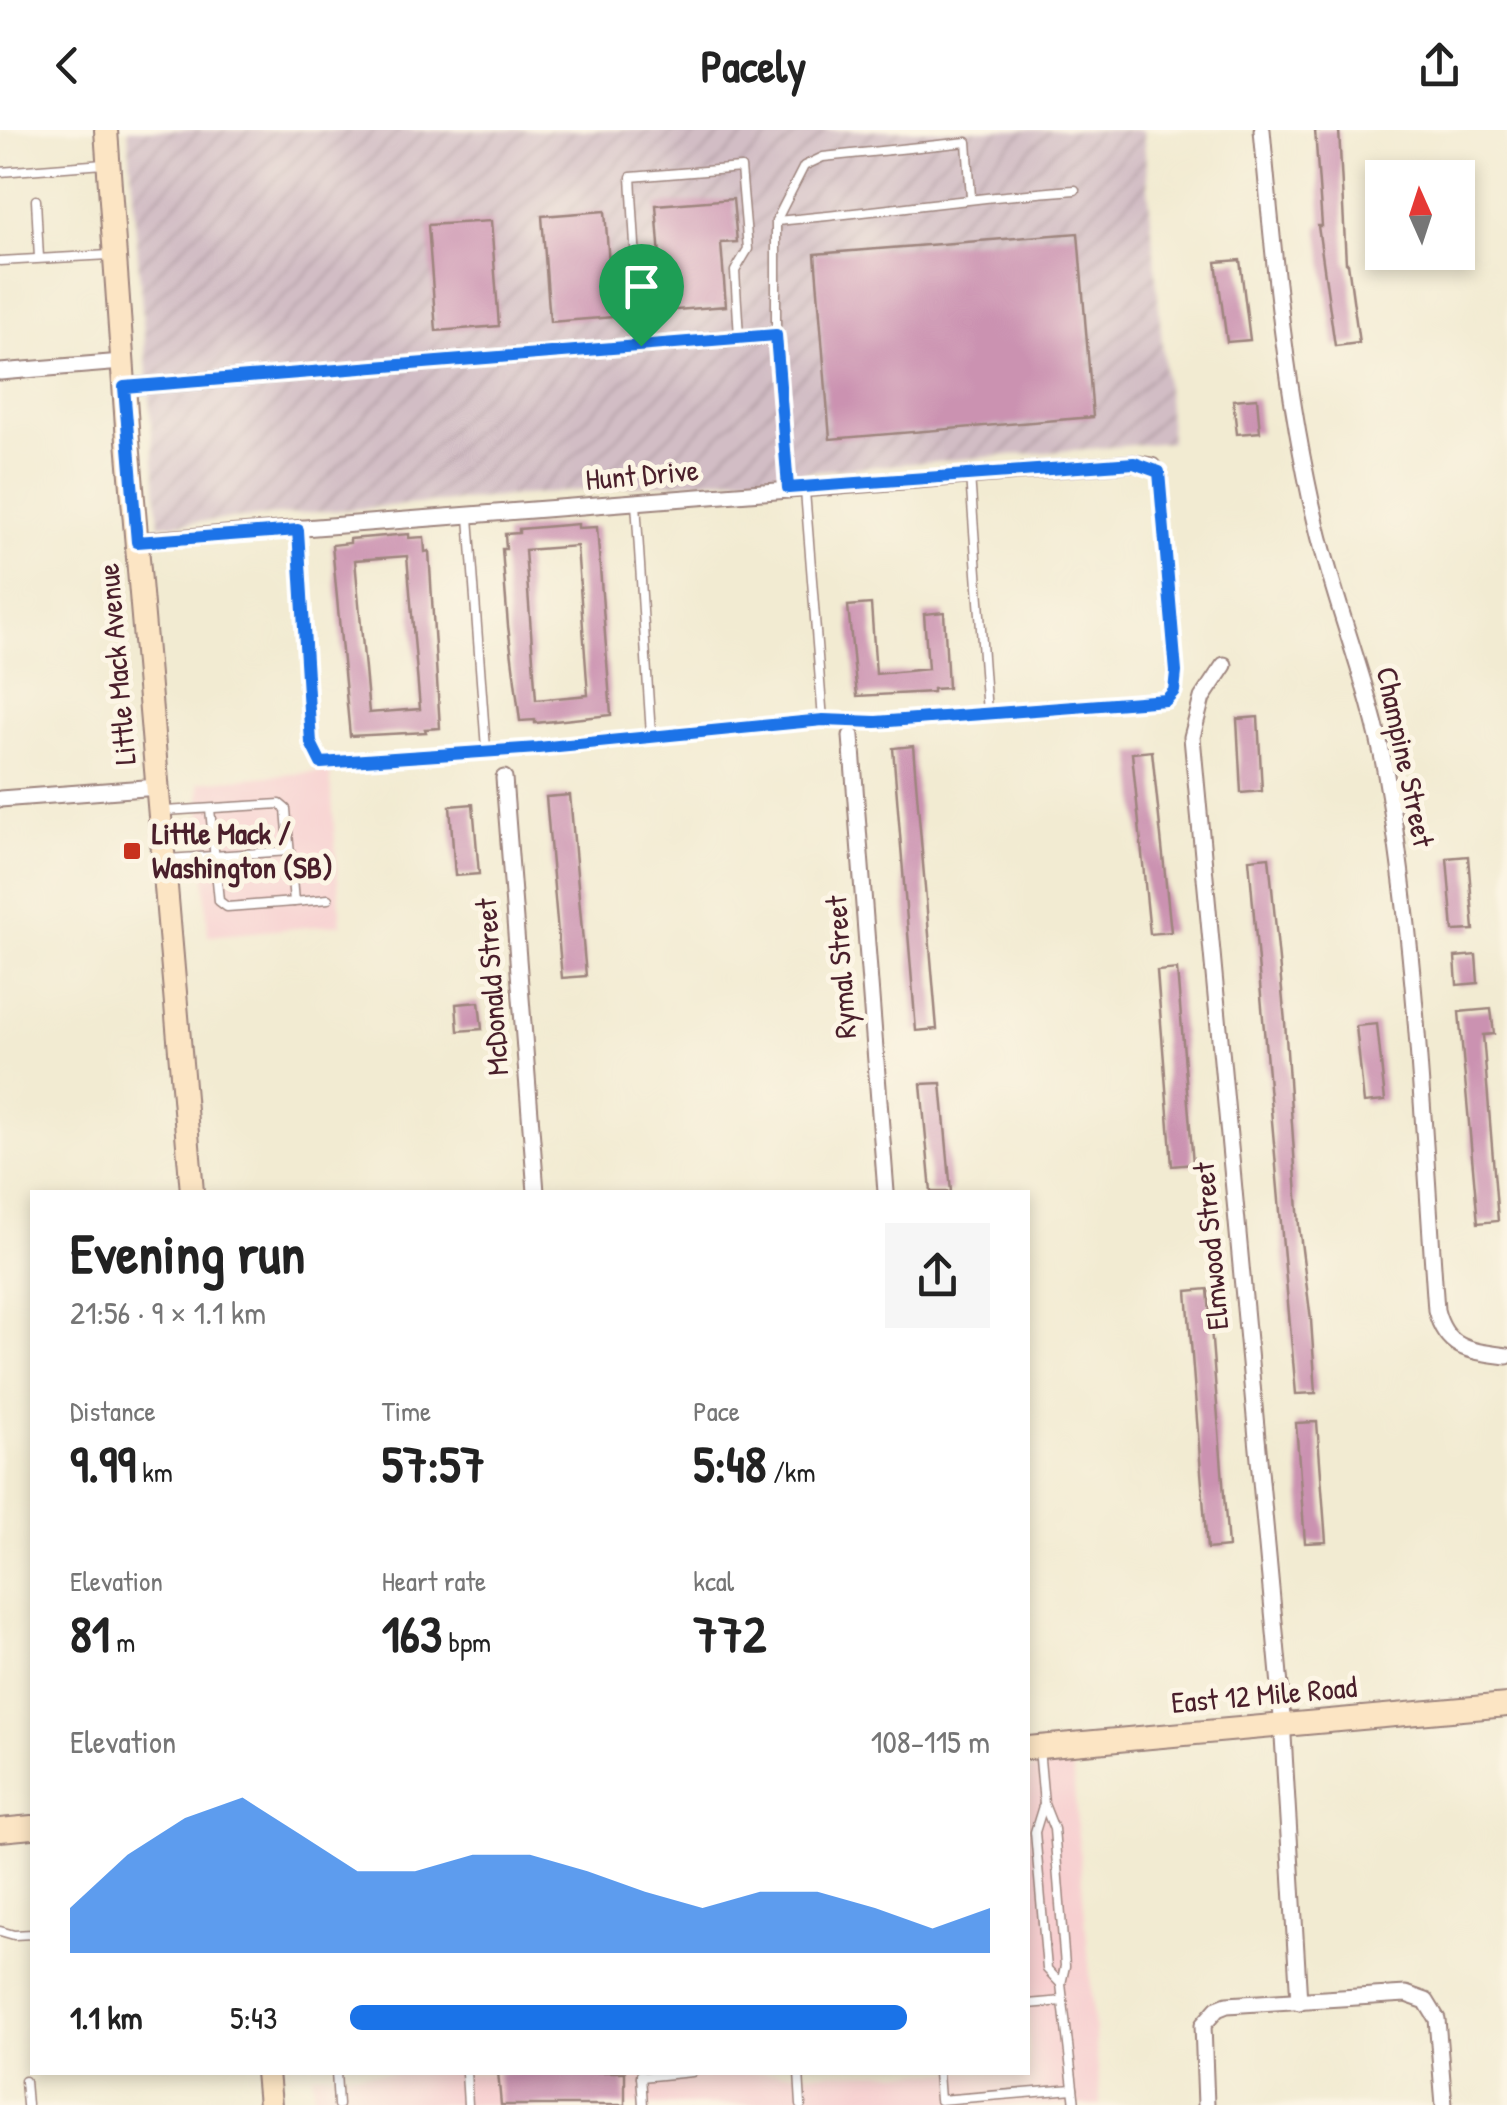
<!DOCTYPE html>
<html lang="en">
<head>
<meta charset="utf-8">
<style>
	body { margin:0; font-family:"Patrick Hand",sans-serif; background:#f6f6f6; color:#222; height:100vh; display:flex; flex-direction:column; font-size:38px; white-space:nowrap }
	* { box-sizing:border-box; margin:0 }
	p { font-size:32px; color:#767676 }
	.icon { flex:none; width:55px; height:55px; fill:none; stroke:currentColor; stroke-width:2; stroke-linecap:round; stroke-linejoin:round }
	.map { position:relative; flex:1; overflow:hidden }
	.details { position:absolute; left:30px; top:1060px; width:1000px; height:885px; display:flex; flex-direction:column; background:#fff; border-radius:0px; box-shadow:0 5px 15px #0003 }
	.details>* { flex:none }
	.needle { width:65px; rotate:357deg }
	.buttons { position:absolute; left:1365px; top:30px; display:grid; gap:20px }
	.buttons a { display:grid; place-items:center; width:110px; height:110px; border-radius:0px; background:#fff; box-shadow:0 5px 15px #0003; font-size:50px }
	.pin { position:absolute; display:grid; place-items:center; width:85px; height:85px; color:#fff; margin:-102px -42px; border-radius:50% 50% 50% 0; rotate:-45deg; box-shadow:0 0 10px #0007 }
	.pin .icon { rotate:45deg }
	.round { display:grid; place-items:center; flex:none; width:105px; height:105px; border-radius:0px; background:#f6f6f6 }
	.overview { display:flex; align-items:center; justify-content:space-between; height:170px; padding:0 40px }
	h1 { font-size:55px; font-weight:800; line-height:75px }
	.stats { display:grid; grid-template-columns:repeat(3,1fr); gap:15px; height:170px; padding:10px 40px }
	.stats div { display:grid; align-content:center }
	.stats b { font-size:50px; font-weight:800 }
	.stats small { font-size:28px; font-weight:400 }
	.stats p { font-size:28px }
	.chart { height:280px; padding:20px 40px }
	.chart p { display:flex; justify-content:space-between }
	.chart svg { width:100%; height:180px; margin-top:10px; fill:#1a73e8; opacity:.7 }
	ul { padding:0 40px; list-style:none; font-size:32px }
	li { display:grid; grid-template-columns:160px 120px 1fr; align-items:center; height:75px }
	li i { height:25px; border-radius:12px; background:#1a73e8 }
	header { display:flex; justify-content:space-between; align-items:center; height:130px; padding:0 40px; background:#fff; font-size:45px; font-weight:800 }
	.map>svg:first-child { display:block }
	.built { fill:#f7cfd0 }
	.industrial { fill:url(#industrial-furrows) }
	.building { fill:#cb92b1; fill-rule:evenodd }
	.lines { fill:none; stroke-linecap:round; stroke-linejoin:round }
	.service-casing { stroke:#9e857e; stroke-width:11 }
	.minor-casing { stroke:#9e857e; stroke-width:19 }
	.secondary-casing { stroke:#9e857e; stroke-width:26 }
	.service { stroke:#fff; stroke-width:8 }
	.minor { stroke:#fff; stroke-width:15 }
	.secondary { stroke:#fce5c4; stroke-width:22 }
	.route-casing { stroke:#fff; stroke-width:20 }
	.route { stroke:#1a73e8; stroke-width:12 }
	.poi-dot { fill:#c8321e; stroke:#fcf5e5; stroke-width:4 }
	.labels { text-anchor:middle; stroke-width:10; stroke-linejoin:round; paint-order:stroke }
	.street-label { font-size:30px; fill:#4a1f2b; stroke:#fcf5e5 }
	.poi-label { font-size:30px; font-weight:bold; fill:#4a1f2b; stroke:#fcf5e5; text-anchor:start }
</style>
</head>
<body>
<header><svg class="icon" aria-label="back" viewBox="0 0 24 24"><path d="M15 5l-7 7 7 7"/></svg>Pacely<svg class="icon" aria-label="share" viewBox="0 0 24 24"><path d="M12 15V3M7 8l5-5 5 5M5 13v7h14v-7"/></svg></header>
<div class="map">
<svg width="1507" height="1975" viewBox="0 0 1507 1975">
	<defs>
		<pattern id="industrial-furrows" width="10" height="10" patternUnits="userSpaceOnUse" patternTransform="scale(2.5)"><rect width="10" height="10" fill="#d2bdc5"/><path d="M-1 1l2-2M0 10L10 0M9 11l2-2" fill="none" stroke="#b6a2a9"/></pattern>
	</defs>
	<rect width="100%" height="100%" fill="#fcf5e5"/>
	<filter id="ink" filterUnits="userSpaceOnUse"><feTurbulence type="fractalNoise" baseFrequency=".01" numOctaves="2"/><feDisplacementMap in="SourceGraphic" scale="20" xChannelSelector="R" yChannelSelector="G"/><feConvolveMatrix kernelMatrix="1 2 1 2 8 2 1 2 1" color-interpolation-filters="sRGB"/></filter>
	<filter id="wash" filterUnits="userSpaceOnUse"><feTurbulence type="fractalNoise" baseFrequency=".0048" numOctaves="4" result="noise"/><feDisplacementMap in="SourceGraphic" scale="40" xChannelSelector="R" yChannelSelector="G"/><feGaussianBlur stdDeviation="2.25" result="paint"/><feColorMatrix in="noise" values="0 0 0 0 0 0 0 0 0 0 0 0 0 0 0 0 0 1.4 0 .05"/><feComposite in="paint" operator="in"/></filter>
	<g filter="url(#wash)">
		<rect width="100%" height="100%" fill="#f2ebd2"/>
		<g class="built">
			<polygon points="330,641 341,794 208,806 199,652"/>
			<polygon points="1072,1634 1101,1975 315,1975 312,1943 1028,1942 1028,1640"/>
		</g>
		<polygon class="industrial" points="128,0 1143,0 1171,312 159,395"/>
		<g id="blocks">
			<g class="building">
				<polygon points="1315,0 1339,0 1346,133 1348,133 1359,213 1335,216 1318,96 1322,96"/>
				<polygon points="733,69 737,112 721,113 726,176 664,181 656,75"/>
				<polygon points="605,81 613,187 550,192 542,86"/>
				<polygon points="491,91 499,196 436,201 428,95"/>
				<polygon points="1078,103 1093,287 830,309 815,124"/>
				<polygon points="1240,130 1250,210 1227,212 1216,132"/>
				<polygon points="1257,268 1260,302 1237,304 1233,270"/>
				<path d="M578,394V398L597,397L611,585L535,593V590L520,591L508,496L502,419H506L505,404L519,403V399ZM577,416L588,565L536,570L525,420Z"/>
				<path d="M409,404V408L424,407L425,422L429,421L440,598L425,599L426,602L350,606L332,415L350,413V409ZM407,426L420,579L369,583L355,430Z"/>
				<polygon points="871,474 876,544 928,539 924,484 944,482 948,558 933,559 933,562 857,566 848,476"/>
				<polygon points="1258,587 1262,661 1241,663 1237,589"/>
				<polygon points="913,616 937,899 916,901 893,618"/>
				<polygon points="1152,621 1171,802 1150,804 1132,623"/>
				<polygon points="570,665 586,846 562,848 546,667"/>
				<polygon points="473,674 479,744 455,746 450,676"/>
				<polygon points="1468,726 1474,800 1453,801 1447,728"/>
				<polygon points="1269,727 1285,892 1299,1096 1311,1190 1316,1263 1296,1264 1249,729"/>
				<polygon points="1476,825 1478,853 1457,855 1455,827"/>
				<polygon points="1177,839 1193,1034 1172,1036 1157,841"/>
				<polygon points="479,872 482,899 458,901 456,874"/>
				<polygon points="1491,879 1494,904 1483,905 1498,1091 1478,1093 1459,882"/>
				<polygon points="1377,894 1385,971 1364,973 1356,896"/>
				<polygon points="941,953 951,1062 931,1062 921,954"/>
				<polygon points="1208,1159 1228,1417 1207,1419 1187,1161"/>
				<polygon points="1317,1292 1326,1412 1305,1413 1296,1293"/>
				<polygon points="498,1942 625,1942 625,1975 501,1975"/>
			</g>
		</g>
	</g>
	<g filter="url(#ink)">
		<use href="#blocks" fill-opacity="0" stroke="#9e857e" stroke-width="2.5"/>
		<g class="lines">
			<defs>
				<g id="service">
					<polyline points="0,42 104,34"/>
					<polyline points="36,70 39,128"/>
					<polyline points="776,91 804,36 823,27 967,12 971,67"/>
					<polyline points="0,131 110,125"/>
					<polyline points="641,216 631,47 741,38 748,119 735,141 739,207"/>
					<polyline points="970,345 987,583"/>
					<path d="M789,358L776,205V91C876,82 975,67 1075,60"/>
					<polyline points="805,361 823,590"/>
					<polyline points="636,373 651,605"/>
					<polyline points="469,387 486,619"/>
					<polyline points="298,400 311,613 321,633 537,617 823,590 875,592 1166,570 1174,561 1176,542 1159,341 1152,336"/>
					<polyline points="165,681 280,674 286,679 294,772 227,777 219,771 210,679"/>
					<polyline points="167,729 290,721"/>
					<polyline points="294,772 328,769"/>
					<polyline points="1039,1618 1044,1674 1054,1699 1065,1836 1061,1854 1075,1975"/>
					<polyline points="1043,1676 1035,1702 1047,1839 1061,1854"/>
					<polyline points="0,1801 14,1805 32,1804"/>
					<polyline points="1028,1874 1063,1871"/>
					<polyline points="336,1942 338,1975"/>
					<polyline points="466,1942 468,1975"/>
					<polyline points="799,1942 801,1975"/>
					<polyline points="938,1942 940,1970 1073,1959"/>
					<polyline points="641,1945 643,1975"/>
					<polyline points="641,1947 692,1942"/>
					<polyline points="25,1951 27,1975"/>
				</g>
				<g id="minor">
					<path d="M1262,0C1274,134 1286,266 1317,397C1337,481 1371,560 1386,645C1417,821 1423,1002 1436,1180C1446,1220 1470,1221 1507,1226"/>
					<polyline points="0,242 122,232"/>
					<polyline points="124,257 776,205"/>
					<polyline points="137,411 1134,333 1152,336"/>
					<polyline points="1224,535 1202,568 1192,607 1280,1556 1299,1872"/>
					<polyline points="851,606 886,1062"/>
					<polyline points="504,648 536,1062"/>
					<polyline points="0,669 158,657"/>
					<polyline points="1206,1975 1203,1895 1217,1879 1227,1875 1406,1864 1426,1871 1437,1889 1444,1975"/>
				</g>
				<g id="secondary">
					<polyline points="106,0 128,311 192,1062"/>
					<polyline points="1028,1618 1507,1575"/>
					<polyline points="0,1700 32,1697"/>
					<polyline points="267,1942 270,1975"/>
				</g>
			</defs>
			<use href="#service" class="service-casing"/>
			<use href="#minor" class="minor-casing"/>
			<use href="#secondary" class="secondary-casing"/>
			<use href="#service" class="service"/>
			<use href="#minor" class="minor"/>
			<use href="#secondary" class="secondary"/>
		</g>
	</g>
	<g class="lines" filter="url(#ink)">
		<defs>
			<polygon id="route" points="776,205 788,358 1134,333 1159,342 1176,542 1174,561 1166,570 876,592 823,590 538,618 321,633 311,613 298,400 137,412 124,257"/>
		</defs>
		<use href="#route" class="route-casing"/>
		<use href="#route" class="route"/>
	</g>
	<rect class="poi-dot" x="122" y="711" width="20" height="20" rx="5"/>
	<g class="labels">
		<g class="street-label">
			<text transform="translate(642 345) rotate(-5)" y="10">Hunt Drive</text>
			<text transform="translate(117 534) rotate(-95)" y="10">Little Mack Avenue</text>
			<text transform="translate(1405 627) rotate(78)" y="10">Champine Street</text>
			<text transform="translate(841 837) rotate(-94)" y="10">Rymal Street</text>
			<text transform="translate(492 857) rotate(-94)" y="10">McDonald Street</text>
			<text transform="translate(1211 1116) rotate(-95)" y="10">Elmwood Street</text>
			<text transform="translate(1264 1565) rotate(-5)" y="10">East 12 Mile Road</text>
		</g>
		<g class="poi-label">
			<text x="152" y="714">Little Mack /<tspan x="152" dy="34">Washington (SB)</tspan></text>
		</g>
	</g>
</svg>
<div class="buttons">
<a><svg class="needle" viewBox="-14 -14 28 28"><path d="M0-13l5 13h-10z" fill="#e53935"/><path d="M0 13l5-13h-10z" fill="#767676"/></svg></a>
</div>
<div class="pin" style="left:641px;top:216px;background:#1e9e55"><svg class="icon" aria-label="arrive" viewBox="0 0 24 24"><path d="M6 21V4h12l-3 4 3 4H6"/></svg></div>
<section class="details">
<div class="overview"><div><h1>Evening run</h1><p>21:56 · 9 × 1.1 km</p></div><a class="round"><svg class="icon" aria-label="share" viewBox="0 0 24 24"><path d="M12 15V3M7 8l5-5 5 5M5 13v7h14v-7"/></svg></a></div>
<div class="stats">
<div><p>Distance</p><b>9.99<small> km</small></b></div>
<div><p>Time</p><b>57:57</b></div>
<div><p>Pace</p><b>5:48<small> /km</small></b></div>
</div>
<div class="stats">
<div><p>Elevation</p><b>81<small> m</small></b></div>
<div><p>Heart rate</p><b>163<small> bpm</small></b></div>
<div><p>kcal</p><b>772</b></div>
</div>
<div class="chart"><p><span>Elevation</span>108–115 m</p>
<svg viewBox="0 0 160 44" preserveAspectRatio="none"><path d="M0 44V33L10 20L20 11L30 6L40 15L50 24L60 24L70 20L80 20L90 24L100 29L110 33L120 29L130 29L140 33L150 38L160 33V44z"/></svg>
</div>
<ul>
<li><b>1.1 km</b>5:43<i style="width:87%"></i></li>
</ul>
</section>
</div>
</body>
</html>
